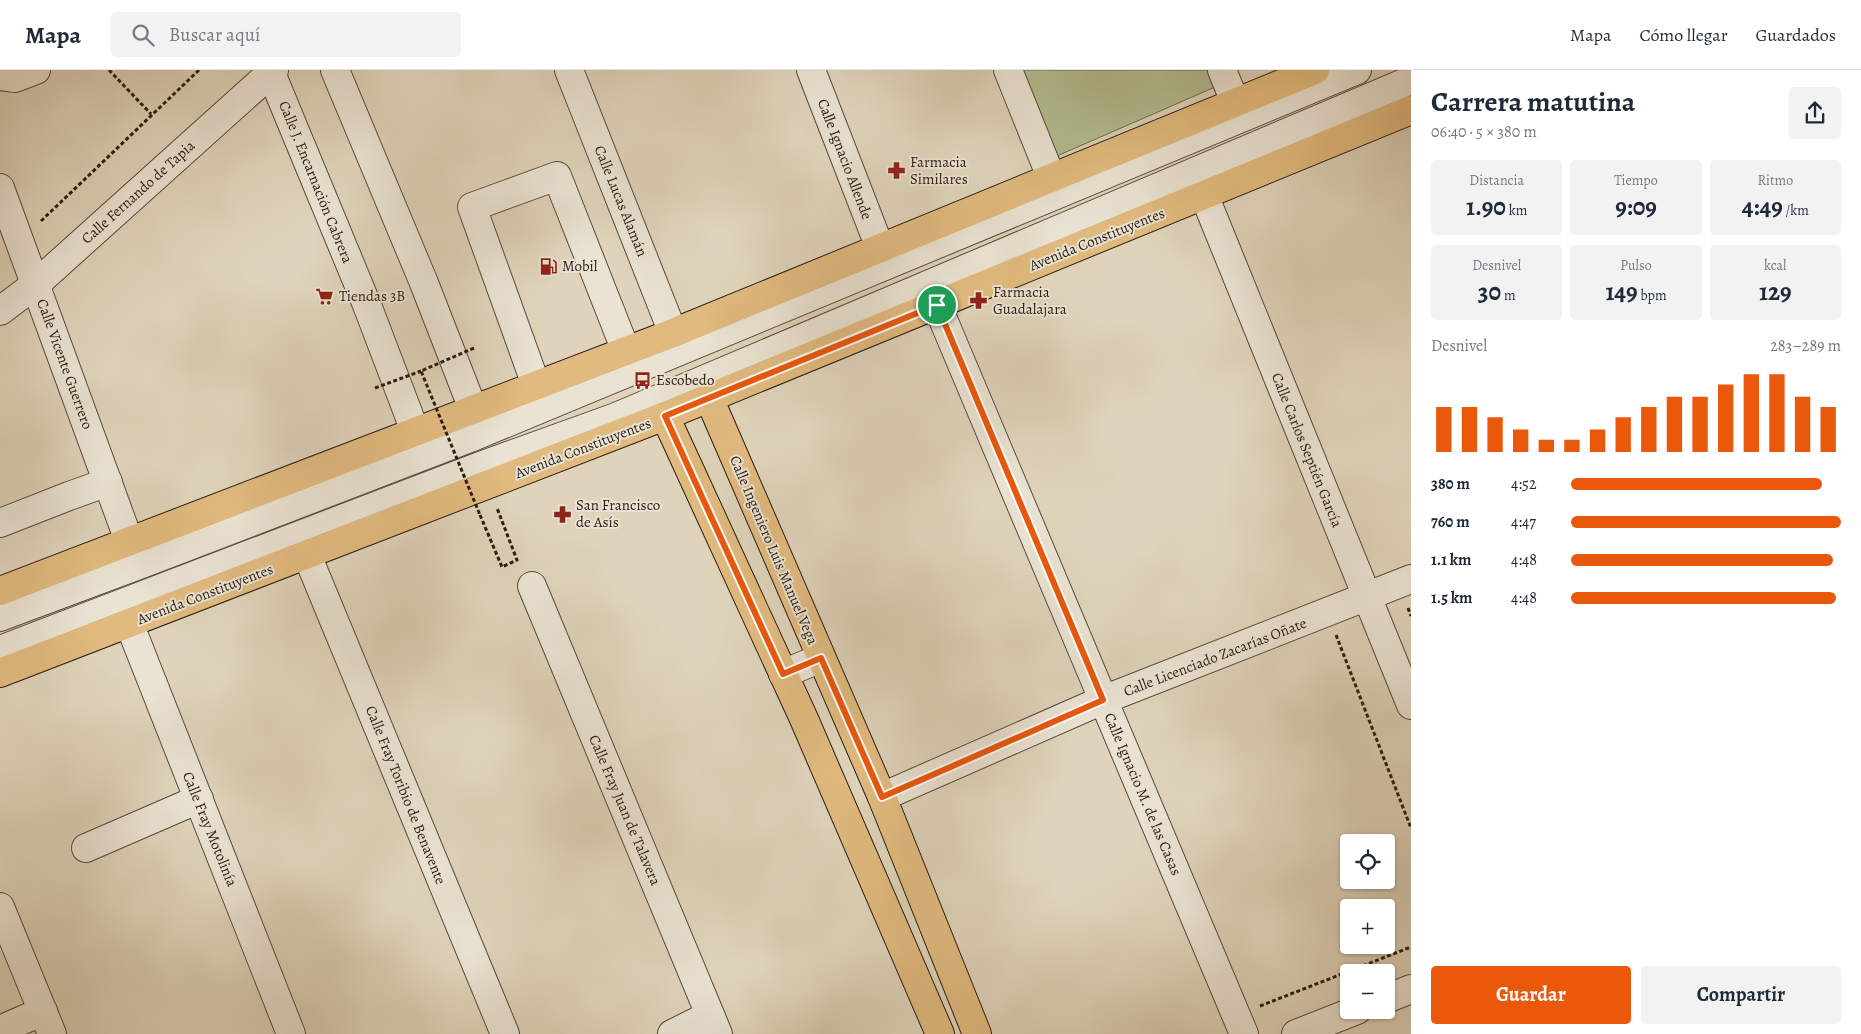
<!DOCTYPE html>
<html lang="es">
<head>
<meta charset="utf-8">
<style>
	body { margin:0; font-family:Alegreya,serif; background:#f2f2f3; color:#1f2937; height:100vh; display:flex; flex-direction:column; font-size:19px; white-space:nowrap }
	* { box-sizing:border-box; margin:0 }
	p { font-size:16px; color:#747a83 }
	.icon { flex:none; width:28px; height:28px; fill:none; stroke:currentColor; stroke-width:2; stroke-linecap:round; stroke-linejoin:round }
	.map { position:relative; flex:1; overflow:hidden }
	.details { display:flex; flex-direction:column; background:#fff; width:450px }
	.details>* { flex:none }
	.buttons { position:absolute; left:1340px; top:764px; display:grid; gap:10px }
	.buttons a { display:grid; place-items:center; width:55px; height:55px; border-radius:5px; background:#fff; box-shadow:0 1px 4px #0004; font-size:25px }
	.pin { position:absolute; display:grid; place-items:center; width:42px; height:42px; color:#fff; margin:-21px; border:2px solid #fff; border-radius:50%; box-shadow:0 1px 5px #0007 }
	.round { display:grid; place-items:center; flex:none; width:52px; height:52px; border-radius:5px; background:#f2f2f3 }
	.head { display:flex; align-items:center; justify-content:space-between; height:85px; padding:0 20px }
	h1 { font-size:28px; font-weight:700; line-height:38px }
	.stats { display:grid; grid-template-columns:repeat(3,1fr); gap:8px; height:85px; padding:5px 20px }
	.stats div { display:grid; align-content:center; border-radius:5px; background:#f2f2f3; text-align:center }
	.stats b { font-size:25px; font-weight:700 }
	.stats small { font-size:14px; font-weight:400 }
	.stats p { font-size:14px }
	.chart { height:140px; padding:10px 20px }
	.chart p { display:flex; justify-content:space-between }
	.chart svg { width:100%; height:90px; margin-top:5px; stroke:#ea580c; stroke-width:6 }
	.primary-button { display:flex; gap:10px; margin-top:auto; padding:10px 20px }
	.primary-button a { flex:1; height:58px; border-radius:5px; background:#ea580c; color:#fff; font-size:20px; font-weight:700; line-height:58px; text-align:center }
	.primary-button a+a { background:#f2f2f3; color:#1f2937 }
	ul { padding:0 20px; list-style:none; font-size:16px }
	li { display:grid; grid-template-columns:80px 60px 1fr; align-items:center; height:38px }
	li i { height:12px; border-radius:6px; background:#ea580c }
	header { display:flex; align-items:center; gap:30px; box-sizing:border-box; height:70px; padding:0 25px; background:#fff; border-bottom:1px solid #e0e1e3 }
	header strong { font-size:24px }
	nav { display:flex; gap:28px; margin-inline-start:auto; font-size:18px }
	.search { width:350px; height:45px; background:#f2f2f3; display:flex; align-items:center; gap:12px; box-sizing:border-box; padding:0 18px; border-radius:5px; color:#747a83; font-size:19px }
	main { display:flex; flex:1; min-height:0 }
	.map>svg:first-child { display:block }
	.green { fill:#b3bc8f; stroke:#6e6c4f }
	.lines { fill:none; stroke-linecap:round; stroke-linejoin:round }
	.minor-casing { stroke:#57493a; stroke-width:30 }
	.major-casing { stroke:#2a1b0f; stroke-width:30 }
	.path { stroke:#2a1b0f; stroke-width:3; stroke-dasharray:4 2.5; stroke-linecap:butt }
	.minor { stroke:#eae3d3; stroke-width:28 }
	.major { stroke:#e0ba7e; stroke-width:28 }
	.path-bridge { stroke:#2a1b0f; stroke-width:3; stroke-dasharray:4 2.5; stroke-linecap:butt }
	.route-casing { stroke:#fff; stroke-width:10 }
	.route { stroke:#ea580c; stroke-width:6 }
	.labels { text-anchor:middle; stroke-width:4; stroke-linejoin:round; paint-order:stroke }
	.street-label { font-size:15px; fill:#2a1b0f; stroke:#eae3d3 }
	.poi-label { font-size:15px; fill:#2a1b0f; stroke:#eae3d3; text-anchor:start }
</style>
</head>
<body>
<header>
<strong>Mapa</strong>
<div class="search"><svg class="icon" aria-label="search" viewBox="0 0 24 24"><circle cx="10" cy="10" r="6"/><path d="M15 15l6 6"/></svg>Buscar aquí</div>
<nav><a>Mapa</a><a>Cómo llegar</a><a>Guardados</a></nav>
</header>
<main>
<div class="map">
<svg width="1411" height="964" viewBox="0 0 1411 964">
	<rect width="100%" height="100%" fill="#dfd4bb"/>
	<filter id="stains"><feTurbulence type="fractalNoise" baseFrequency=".004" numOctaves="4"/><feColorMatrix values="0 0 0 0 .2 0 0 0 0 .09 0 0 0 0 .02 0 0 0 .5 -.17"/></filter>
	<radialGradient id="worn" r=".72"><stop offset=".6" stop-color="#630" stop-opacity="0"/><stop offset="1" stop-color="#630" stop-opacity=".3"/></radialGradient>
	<polygon class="green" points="1023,0 1208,0 1215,17 1057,86"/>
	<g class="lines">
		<defs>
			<g id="minor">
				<polyline points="335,0 424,213 473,339"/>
				<polyline points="569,0 673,263"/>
				<polyline points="811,0 880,178"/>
				<polyline points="1008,0 1051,107"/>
				<polyline points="1222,0 1235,32"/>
				<polyline points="271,3 367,235 415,361"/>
				<polyline points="0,6 15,8 36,0"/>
				<polyline points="0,118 129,471"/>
				<polyline points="1204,125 1411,635"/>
				<polyline points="937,235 1244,964"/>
				<polyline points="0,241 36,214 274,0"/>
				<polyline points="536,315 472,137 557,106 626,281"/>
				<polyline points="0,453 69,426 108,412"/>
				<polyline points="307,485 505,964"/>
				<polyline points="532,516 718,964"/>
				<polyline points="0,547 142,494 470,368 1357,0"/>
				<polyline points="129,553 291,964"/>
				<polyline points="0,580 480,396 616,347 1411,10"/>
				<polyline points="783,604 821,588"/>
				<polyline points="882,727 1103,630 1411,509"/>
				<polyline points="86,778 199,729"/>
				<polyline points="0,837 52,964"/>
				<polyline points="1386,929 1411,919"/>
				<polyline points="0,960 43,941"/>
				<polyline points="672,964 710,945"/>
				<polyline points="1296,964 1357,940"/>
			</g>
			<g id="major">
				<polyline points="709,328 882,727 977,964"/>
				<polyline points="665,346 804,649 940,964"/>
				<polyline points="0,521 673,263 1315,0"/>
				<polyline points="0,603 665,346 1411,40"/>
			</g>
		</defs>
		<use href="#minor" class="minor-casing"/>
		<use href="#major" class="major-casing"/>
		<g class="path">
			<polyline points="109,0 151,44"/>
			<polyline points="41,151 199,0"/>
			<polyline points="480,445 502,497 517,490 497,438"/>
			<polyline points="1408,538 1411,546"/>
			<polyline points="1336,565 1411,758"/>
			<polyline points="1260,936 1411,877"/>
		</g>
		<use href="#minor" class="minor"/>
		<use href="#major" class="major"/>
		<g class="path-bridge">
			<polyline points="474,278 421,301 480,445"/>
			<polyline points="375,318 421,301"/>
		</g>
	</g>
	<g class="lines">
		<defs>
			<polygon id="route" points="937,235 1103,630 882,727 821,588 783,604 665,346"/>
		</defs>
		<use href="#route" class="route-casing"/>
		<use href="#route" class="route"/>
	</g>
	<defs>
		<symbol id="pharmacy-bare" viewBox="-9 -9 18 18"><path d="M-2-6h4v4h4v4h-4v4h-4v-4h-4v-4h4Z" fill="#8f2418" stroke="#eae3d3" stroke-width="2.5" paint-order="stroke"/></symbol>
		<symbol id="fuel-bare" viewBox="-9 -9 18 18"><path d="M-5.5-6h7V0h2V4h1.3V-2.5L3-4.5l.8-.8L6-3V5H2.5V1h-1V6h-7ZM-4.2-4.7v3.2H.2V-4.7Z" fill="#8f2418" stroke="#eae3d3" stroke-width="2.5" paint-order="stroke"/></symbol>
		<symbol id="supermarket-bare" viewBox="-9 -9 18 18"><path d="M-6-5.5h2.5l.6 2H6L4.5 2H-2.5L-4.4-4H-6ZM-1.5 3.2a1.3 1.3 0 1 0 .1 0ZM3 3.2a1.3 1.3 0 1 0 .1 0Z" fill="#8f2418" stroke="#eae3d3" stroke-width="2.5" paint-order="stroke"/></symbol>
		<symbol id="bus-bare" viewBox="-9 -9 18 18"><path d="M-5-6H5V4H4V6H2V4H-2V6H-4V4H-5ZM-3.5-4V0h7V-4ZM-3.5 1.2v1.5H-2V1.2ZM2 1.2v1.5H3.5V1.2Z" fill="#8f2418" stroke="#eae3d3" stroke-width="2.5" paint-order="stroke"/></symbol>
	</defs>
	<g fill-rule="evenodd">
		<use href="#pharmacy-bare" x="884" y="88" width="25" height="25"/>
		<use href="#fuel-bare" x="536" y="184" width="25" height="25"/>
		<use href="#supermarket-bare" x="312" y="214" width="25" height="25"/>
		<use href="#pharmacy-bare" x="966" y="218" width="25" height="25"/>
		<use href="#bus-bare" x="630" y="298" width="25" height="25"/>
		<use href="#pharmacy-bare" x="550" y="432" width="25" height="25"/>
	</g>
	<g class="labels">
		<g class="street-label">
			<text transform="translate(845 89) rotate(69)" y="5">Calle Ignacio Allende</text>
			<text transform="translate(316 112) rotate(68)" y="5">Calle J. Encarnación Cabrera</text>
			<text transform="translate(138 122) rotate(-42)" y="5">Calle Fernando de Tapia</text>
			<text transform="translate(621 131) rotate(68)" y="5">Calle Lucas Alamán</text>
			<text transform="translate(1097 169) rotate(-22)" y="5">Avenida Constituyentes</text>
			<text transform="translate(65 294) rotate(70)" y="5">Calle Vicente Guerrero</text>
			<text transform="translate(583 378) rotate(-21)" y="5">Avenida Constituyentes</text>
			<text transform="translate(1307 380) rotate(68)" y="5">Calle Carlos Septién García</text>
			<text transform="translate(774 480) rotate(67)" y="5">Calle Ingeniero Luis Manuel Vega</text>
			<text transform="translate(205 524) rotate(-21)" y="5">Avenida Constituyentes</text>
			<text transform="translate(1215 587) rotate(-21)" y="5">Calle Licenciado Zacarías Oñate</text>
			<text transform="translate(1143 724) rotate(67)" y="5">Calle Ignacio M. de las Casas</text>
			<text transform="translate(406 725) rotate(68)" y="5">Calle Fray Toribio de Benavente</text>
			<text transform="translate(625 740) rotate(67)" y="5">Calle Fray Juan de Talavera</text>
			<text transform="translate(210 759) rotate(68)" y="5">Calle Fray Motolinía</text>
		</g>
		<g class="poi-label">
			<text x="910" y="97">Farmacia<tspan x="910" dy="17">Similares</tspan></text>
			<text x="562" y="201">Mobil</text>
			<text x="993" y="227">Farmacia<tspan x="993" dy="17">Guadalajara</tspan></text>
			<text x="339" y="231">Tiendas 3B</text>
			<text x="656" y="315">Escobedo</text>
			<text x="576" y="440">San Francisco<tspan x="576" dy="17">de Asís</tspan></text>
		</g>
	</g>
	<rect width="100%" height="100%" filter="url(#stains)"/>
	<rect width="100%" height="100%" fill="url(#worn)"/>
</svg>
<div class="buttons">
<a><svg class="icon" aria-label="locate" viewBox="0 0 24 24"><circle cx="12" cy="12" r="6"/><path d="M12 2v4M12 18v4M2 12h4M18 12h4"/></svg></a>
<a>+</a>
<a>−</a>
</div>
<div class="pin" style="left:937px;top:235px;background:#1e9e55"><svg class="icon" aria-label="arrive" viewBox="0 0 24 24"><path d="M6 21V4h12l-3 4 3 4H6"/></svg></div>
</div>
<section class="details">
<div class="head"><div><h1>Carrera matutina</h1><p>06:40 · 5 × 380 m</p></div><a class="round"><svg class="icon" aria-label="share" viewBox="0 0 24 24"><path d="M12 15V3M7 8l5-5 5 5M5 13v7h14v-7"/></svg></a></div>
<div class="stats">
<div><p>Distancia</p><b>1.90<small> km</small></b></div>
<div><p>Tiempo</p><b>9:09</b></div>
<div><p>Ritmo</p><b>4:49<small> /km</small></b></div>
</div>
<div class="stats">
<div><p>Desnivel</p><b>30<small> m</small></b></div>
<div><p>Pulso</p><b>149<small> bpm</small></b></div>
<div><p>kcal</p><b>129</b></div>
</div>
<div class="chart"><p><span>Desnivel</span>283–289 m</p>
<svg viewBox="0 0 160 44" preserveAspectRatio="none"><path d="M5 44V22M15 44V22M25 44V27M35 44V33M45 44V38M55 44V38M65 44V33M75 44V27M85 44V22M95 44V17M105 44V17M115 44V11M125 44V6M135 44V6M145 44V17M155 44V22"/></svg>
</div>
<ul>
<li><b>380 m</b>4:52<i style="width:93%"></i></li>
<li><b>760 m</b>4:47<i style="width:100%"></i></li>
<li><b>1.1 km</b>4:48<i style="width:97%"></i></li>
<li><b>1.5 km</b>4:48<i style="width:98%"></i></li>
</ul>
<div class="primary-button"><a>Guardar</a><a>Compartir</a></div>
</section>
</main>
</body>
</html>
